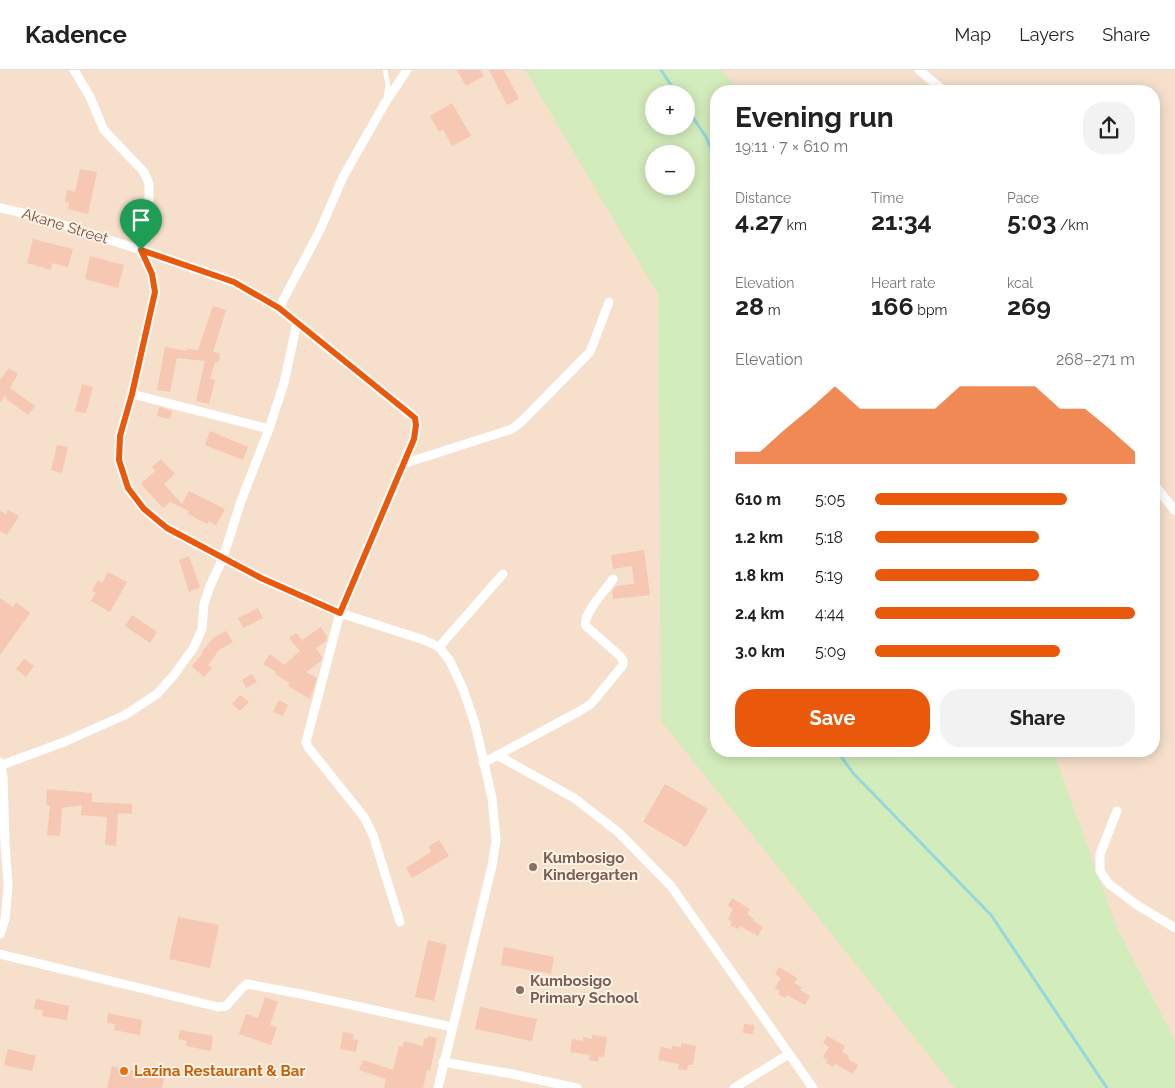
<!DOCTYPE html>
<html lang="en">
<head>
<meta charset="utf-8">
<style>
	body { margin:0; font-family:Raleway,sans-serif; background:#f2f2f2; color:#222; height:100vh; display:flex; flex-direction:column; font-size:19px; white-space:nowrap }
	* { box-sizing:border-box; margin:0 }
	p { font-size:16px; color:#767676 }
	.icon { flex:none; width:28px; height:28px; fill:none; stroke:currentColor; stroke-width:2; stroke-linecap:round; stroke-linejoin:round }
	.map { position:relative; flex:1; overflow:hidden }
	.drawer { position:absolute; left:710px; top:15px; width:450px; height:672px; display:flex; flex-direction:column; background:#fff; border-radius:20px; box-shadow:0 2px 12px #0003 }
	.drawer>* { flex:none }
	.controls { position:absolute; left:645px; top:15px; display:grid; gap:10px }
	.controls a { display:grid; place-items:center; width:50px; height:50px; border-radius:50%; background:#fff; box-shadow:0 2px 12px #0003; font-size:25px }
	.pin { position:absolute; display:grid; place-items:center; width:42px; height:42px; color:#fff; margin:-51px -21px; border-radius:50% 50% 50% 0; rotate:-45deg; box-shadow:0 0 5px #0007 }
	.pin .icon { rotate:45deg }
	.round { display:grid; place-items:center; flex:none; width:52px; height:52px; border-radius:20px; background:#f2f2f2 }
	.summary { display:flex; align-items:center; justify-content:space-between; height:85px; padding:0 25px }
	h1 { font-size:28px; font-weight:700; line-height:38px }
	.metrics { display:grid; grid-template-columns:repeat(3,1fr); gap:8px; height:85px; padding:5px 25px }
	.metrics div { display:grid; align-content:center }
	.metrics b { font-size:25px; font-weight:700 }
	.metrics small { font-size:14px; font-weight:400 }
	.metrics p { font-size:14px }
	.chart { height:140px; padding:10px 25px }
	.chart p { display:flex; justify-content:space-between }
	.chart svg { width:100%; height:90px; margin-top:5px; fill:#ea580c; opacity:.7 }
	.cta { display:flex; gap:10px; margin-top:auto; padding:10px 25px }
	.cta a { flex:1; height:58px; border-radius:20px; background:#ea580c; color:#fff; font-size:20px; font-weight:700; line-height:58px; text-align:center }
	.cta a+a { background:#f2f2f2; color:#222 }
	ul { padding:0 25px; list-style:none; font-size:16px }
	li { display:grid; grid-template-columns:80px 60px 1fr; align-items:center; height:38px }
	li i { height:12px; border-radius:6px; background:#ea580c }
	header { display:flex; align-items:center; gap:30px; box-sizing:border-box; height:70px; padding:0 25px; background:#fff; border-bottom:1px solid #e0e0e0 }
	header strong { font-size:24px }
	nav { display:flex; gap:28px; margin-inline-start:auto; font-size:18px }
	.map>svg:first-child { display:block }
	.residential { fill:#f6dfcb; fill-rule:evenodd }
	.green { fill:#d3ecbb; fill-rule:evenodd }
	.lines { fill:none; stroke-linecap:round; stroke-linejoin:round }
	.stream { stroke:#96d7db; stroke-width:3 }
	.building { fill:#f6c7b2 }
	.service { stroke:#fff; stroke-width:4.5 }
	.minor { stroke:#fff; stroke-width:9 }
	.route-casing { stroke:#fff; stroke-width:10 }
	.route { stroke:#ea580c; stroke-width:6 }
	.education-dot { fill:#8d6e63; stroke:#fff2e5; stroke-width:2 }
	.food-dot { fill:#e8710a; stroke:#fff2e5; stroke-width:2 }
	.labels { text-anchor:middle; stroke-width:4; stroke-linejoin:round; paint-order:stroke }
	.street-label { font-size:15px; fill:#755144; stroke:#fff2e5 }
	.education-label { font-size:15px; font-weight:bold; fill:#785e54; stroke:#fff2e5; text-anchor:start }
	.food-label { font-size:15px; font-weight:bold; fill:#c56008; stroke:#fff2e5; text-anchor:start }
</style>
</head>
<body>
<header>
<strong>Kadence</strong>
<nav><a>Map</a><a>Layers</a><a>Share</a></nav>
</header>
<div class="map">
<svg width="1175" height="1018" viewBox="0 0 1175 1018">
	<rect width="100%" height="100%" fill="#feeedd"/>
	<path class="residential" d="M0,0H1175V1018H0ZM716,21H1154V681H716ZM654,24H686V56H654ZM654,84H686V116H654Z"/>
	<path class="green" d="M525,0H721L740,21H716V681H1053L1117,858L1175,971V1018H955L661,651L658,224ZM654,24H686V56H654ZM654,84H686V116H654Z"/>
	<g class="lines">
		<g class="stream">
			<polyline points="661,0 677,24"/>
			<polyline points="686,37 706,67 716,91"/>
			<polyline points="837,681 853,703 991,845 1107,1018"/>
		</g>
	</g>
	<g class="building">
		<polygon points="457,0 480,0 484,6 466,16"/>
		<polygon points="489,0 504,0 519,29 507,35"/>
		<polygon points="452,33 471,66 452,76 443,59 439,62 430,46"/>
		<polygon points="80,99 97,102 88,144 68,139 69,133 65,132 67,120 75,122"/>
		<polygon points="33,169 73,179 68,197 52,193 51,200 27,193"/>
		<polygon points="90,186 124,195 118,218 85,209"/>
		<polygon points="213,236 226,240 213,282 220,283 219,292 215,292 210,309 215,310 209,334 196,331 205,291 177,288 170,322 157,320 165,277 187,281 187,279 198,280"/>
		<polygon points="9,298 18,304 10,318 35,336 28,345 5,328 6,326 5,325 0,333 0,310"/>
		<polygon points="82,314 93,317 86,343 75,341"/>
		<polygon points="159,337 172,341 170,349 157,346"/>
		<polygon points="210,361 248,377 243,390 205,375"/>
		<polygon points="57,375 68,377 62,403 51,400"/>
		<polygon points="161,389 175,404 164,414 182,434 189,421 225,439 216,455 209,451 207,454 188,444 189,441 170,432 163,438 141,414 155,401 152,397"/>
		<polygon points="8,440 19,446 7,465 0,461 0,441 6,444"/>
		<polygon points="644,480 650,525 613,529 612,521 616,516 634,514 632,496 613,499 611,485"/>
		<polygon points="189,486 200,517 189,522 179,490"/>
		<polygon points="108,502 127,512 110,542 91,531 96,523 92,521 98,510 102,513"/>
		<polygon points="0,528 13,537 16,532 30,543 0,585"/>
		<polygon points="258,538 263,548 243,558 238,548"/>
		<polygon points="132,545 157,562 150,573 125,556"/>
		<polygon points="321,557 327,567 326,571 316,578 322,587 321,591 306,602 317,608 310,629 288,616 290,613 275,604 276,602 263,594 270,584 284,595 300,581 289,568 296,563 302,570"/>
		<polygon points="226,561 233,572 219,580 208,595 212,598 204,607 192,596 203,583 202,582 213,568"/>
		<polygon points="24,589 34,596 26,607 16,599"/>
		<polygon points="252,604 257,612 246,618 242,610"/>
		<polygon points="240,625 249,632 240,641 232,634"/>
		<polygon points="279,630 288,635 283,646 273,642"/>
		<polygon points="665,714 708,739 686,777 643,752"/>
		<polygon points="47,719 92,723 92,732 132,734 132,744 118,743 116,776 105,775 107,747 81,745 82,735 62,738 60,766 47,765 50,736 46,734"/>
		<polygon points="439,770 449,786 412,808 406,798 431,782 429,776"/>
		<polygon points="732,828 750,839 747,844 754,849 753,851 763,857 758,866 740,856 738,859 730,855 732,852 728,849 733,839 728,836"/>
		<polygon points="178,847 219,855 210,898 169,889"/>
		<polygon points="428,870 447,875 434,931 415,927"/>
		<polygon points="504,877 554,887 551,904 501,895"/>
		<polygon points="779,897 797,908 794,913 802,917 800,920 810,926 805,935 787,925 785,928 778,924 780,921 775,918 781,908 775,904"/>
		<polygon points="265,927 278,932 270,955 277,957 271,975 239,964 246,944 258,948"/>
		<polygon points="36,929 69,936 67,950 42,946 43,940 34,939"/>
		<polygon points="480,937 537,949 532,971 475,959"/>
		<polygon points="108,943 142,950 140,965 114,960 115,954 107,953"/>
		<polygon points="744,954 754,955 753,964 743,963"/>
		<polygon points="180,960 213,966 211,981 186,976 187,971 178,969"/>
		<polygon points="343,962 354,964 352,969 358,970 356,982 340,979"/>
		<polygon points="592,965 607,967 604,987 599,986 598,992 589,990 590,985 570,982 572,969 583,971 583,967 592,969"/>
		<polygon points="428,966 437,968 430,1001 427,1000 423,1018 384,1018 386,1009 359,1000 363,990 393,1000 399,976 402,977 404,971 423,976 424,968 427,969"/>
		<polygon points="827,966 845,976 842,982 849,986 848,989 858,995 853,1004 835,994 833,997 826,993 828,990 823,987 829,977 823,973"/>
		<polygon points="681,973 696,976 693,995 688,995 687,1000 678,999 679,994 658,990 661,977 672,979 672,976 681,977"/>
		<polygon points="8,979 36,986 32,1001 4,995"/>
		<polygon points="112,996 164,1007 162,1018 107,1018"/>
	</g>
	<g class="lines">
		<polyline class="service" points="385,0 388,15 386,26"/>
		<g class="minor">
			<polyline points="74,0 90,27 104,60 144,102 149,114 149,157 141,180 152,204 155,223 132,324 120,366 119,390 128,418 144,439 167,458 261,508 340,543 424,570 439,577 450,591 463,619 475,654 492,728 496,770 492,796 438,1018"/>
			<polyline points="919,0 944,21"/>
			<polyline points="0,138 32,145 141,180 234,212 279,238 415,348 416,355 414,369 340,543 306,672 308,677 364,747 373,765 400,852"/>
			<polyline points="279,238 320,160 343,107 385,33 407,0"/>
			<polyline points="132,324 269,359"/>
			<polyline points="403,394 512,359 521,352 590,282 609,232"/>
			<polyline points="1154,414 1175,441"/>
			<polyline points="439,577 503,504"/>
			<polyline points="497,685 574,728 618,762 671,816 813,1018"/>
			<polyline points="0,692 3,707 5,773 8,816 5,849 0,864"/>
			<path d="M483,693L578,642L591,634L623,595V591L620,586L586,556C582,544 606,520 613,509"/>
			<polyline points="2,695 64,672 125,645 157,624 174,605 194,577 202,559 204,534 210,516 223,488 241,431 269,359 284,313 297,253"/>
			<polyline points="1117,741 1100,784 1100,801 1109,814 1137,835 1175,858"/>
			<polyline points="0,884 218,937 226,936 242,918 247,914 301,924 452,957"/>
			<polyline points="443,992 512,1004 577,1018"/>
			<polyline points="734,1018 789,984"/>
		</g>
	</g>
	<g class="lines">
		<defs>
			<polygon id="route" points="141,180 234,212 279,238 415,348 416,355 414,369 340,543 261,508 167,458 144,439 128,418 119,390 120,366 132,324 155,222 152,204"/>
		</defs>
		<use href="#route" class="route-casing"/>
		<use href="#route" class="route"/>
	</g>
	<g class="education-dot">
		<circle cx="533" cy="797" r="5"/>
		<circle cx="520" cy="920" r="5"/>
	</g>
	<circle class="food-dot" cx="124" cy="1001" r="5"/>
	<g class="labels">
		<g class="street-label">
			<text transform="translate(65 156) rotate(17)" y="5">Akane Street</text>
		</g>
		<g class="education-label">
			<text x="543" y="793">Kumbosigo<tspan x="543" dy="17">Kindergarten</tspan></text>
			<text x="530" y="916">Kumbosigo<tspan x="530" dy="17">Primary School</tspan></text>
		</g>
		<g class="food-label">
			<text x="134" y="1006">Lazina Restaurant &amp; Bar</text>
		</g>
	</g>
</svg>
<div class="controls">
<a>+</a>
<a>−</a>
</div>
<div class="pin" style="left:141px;top:180px;background:#1e9e55"><svg class="icon" aria-label="arrive" viewBox="0 0 24 24"><path d="M6 21V4h12l-3 4 3 4H6"/></svg></div>
<section class="drawer">
<div class="summary"><div><h1>Evening run</h1><p>19:11 · 7 × 610 m</p></div><a class="round"><svg class="icon" aria-label="share" viewBox="0 0 24 24"><path d="M12 15V3M7 8l5-5 5 5M5 13v7h14v-7"/></svg></a></div>
<div class="metrics">
<div><p>Distance</p><b>4.27<small> km</small></b></div>
<div><p>Time</p><b>21:34</b></div>
<div><p>Pace</p><b>5:03<small> /km</small></b></div>
</div>
<div class="metrics">
<div><p>Elevation</p><b>28<small> m</small></b></div>
<div><p>Heart rate</p><b>166<small> bpm</small></b></div>
<div><p>kcal</p><b>269</b></div>
</div>
<div class="chart"><p><span>Elevation</span>268–271 m</p>
<svg viewBox="0 0 160 44" preserveAspectRatio="none"><path d="M0 44V38L10 38L20 27L30 17L40 6L50 17L60 17L70 17L80 17L90 6L100 6L110 6L120 6L130 17L140 17L150 27L160 38V44z"/></svg>
</div>
<ul>
<li><b>610 m</b>5:05<i style="width:74%"></i></li>
<li><b>1.2 km</b>5:18<i style="width:63%"></i></li>
<li><b>1.8 km</b>5:19<i style="width:63%"></i></li>
<li><b>2.4 km</b>4:44<i style="width:100%"></i></li>
<li><b>3.0 km</b>5:09<i style="width:71%"></i></li>
</ul>
<div class="cta"><a>Save</a><a>Share</a></div>
</section>
</div>
</body>
</html>
